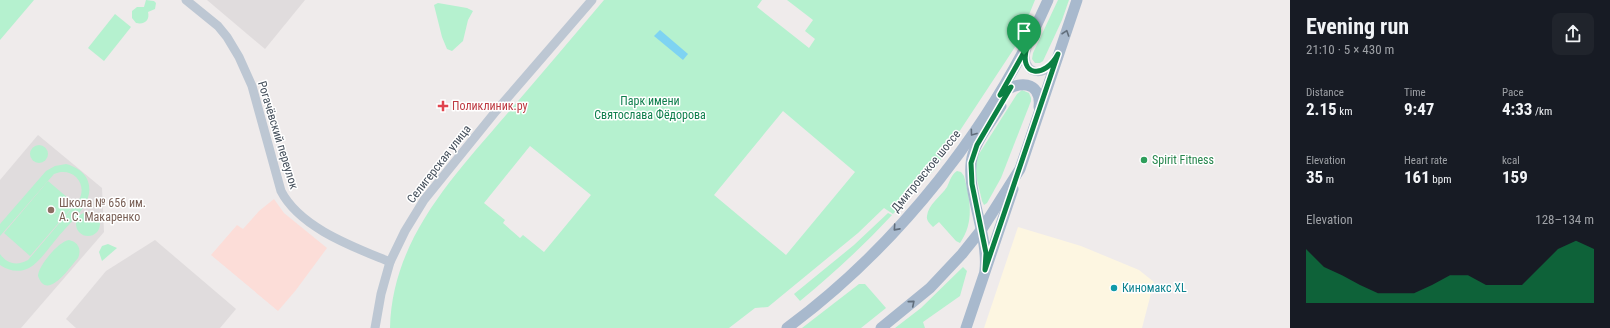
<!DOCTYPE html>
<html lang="en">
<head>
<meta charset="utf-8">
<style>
	body { margin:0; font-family:"Roboto Condensed",sans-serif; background:#20242c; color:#f1f3f6; height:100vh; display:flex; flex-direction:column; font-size:15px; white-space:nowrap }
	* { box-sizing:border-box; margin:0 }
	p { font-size:13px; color:#9ea1a6 }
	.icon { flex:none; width:22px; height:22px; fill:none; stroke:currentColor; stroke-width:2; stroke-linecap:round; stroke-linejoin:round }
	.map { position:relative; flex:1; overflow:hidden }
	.drawer { display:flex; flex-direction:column; background:#171b24; width:320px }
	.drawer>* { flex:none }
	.pin { position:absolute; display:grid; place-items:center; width:34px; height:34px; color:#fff; margin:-41px -17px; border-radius:50% 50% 50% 0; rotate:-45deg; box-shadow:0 0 4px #0007 }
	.pin .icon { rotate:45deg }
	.round { display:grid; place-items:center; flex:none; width:42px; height:42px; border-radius:8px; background:#20242c }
	.overview { display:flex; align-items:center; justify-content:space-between; height:68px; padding:0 16px }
	h1 { font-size:22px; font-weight:700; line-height:30px }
	.stats { display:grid; grid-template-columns:repeat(3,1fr); gap:6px; height:68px; padding:4px 16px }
	.stats div { display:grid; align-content:center }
	.stats b { font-size:17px; font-weight:700 }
	.stats small { font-size:11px; font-weight:400 }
	.stats p { font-size:11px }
	.chart { height:112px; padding:8px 16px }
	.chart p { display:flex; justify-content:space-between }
	.chart svg { width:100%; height:72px; margin-top:4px; fill:#0b8043; opacity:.7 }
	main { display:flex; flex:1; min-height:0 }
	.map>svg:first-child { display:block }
	.commercial { fill:#fdf6e1 }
	.education { fill:#e0dcdd }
	.medical { fill:#fcddd8 }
	.green { fill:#b5f1cf; fill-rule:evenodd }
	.water { fill:#7ed3f2 }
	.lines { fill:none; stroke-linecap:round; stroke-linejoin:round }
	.minor { stroke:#bdc7d3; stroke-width:9 }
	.major { stroke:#a8b9cd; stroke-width:11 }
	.oneway { stroke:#616e7c }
	.route-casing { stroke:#fff; stroke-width:8 }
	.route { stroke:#0b8043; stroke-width:5 }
	.health-dot { fill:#e0444e; stroke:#fff; stroke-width:1.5 }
	.leisure-dot { fill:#2e9e5b; stroke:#fff; stroke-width:1.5 }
	.education-dot { fill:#8d6e63; stroke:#fff; stroke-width:1.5 }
	.culture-dot { fill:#0f9aa8; stroke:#fff; stroke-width:1.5 }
	.labels { text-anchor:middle; stroke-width:3; stroke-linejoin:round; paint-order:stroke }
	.park-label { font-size:12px; fill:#0f7f4d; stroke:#fff }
	.health-label { font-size:12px; fill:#be3a42; stroke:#fff; text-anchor:start }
	.street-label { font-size:12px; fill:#434e5a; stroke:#fff }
	.leisure-label { font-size:12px; fill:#27864d; stroke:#fff; text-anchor:start }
	.education-label { font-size:12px; fill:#785e54; stroke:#fff; text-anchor:start }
	.culture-label { font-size:12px; fill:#0d838f; stroke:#fff; text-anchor:start }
</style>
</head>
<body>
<main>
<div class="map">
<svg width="1290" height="328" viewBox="0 0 1290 328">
	<rect width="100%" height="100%" fill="#efebeb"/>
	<polygon class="commercial" points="1018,227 1081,246 1139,270 1154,282 1142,328 984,328"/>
	<g class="education">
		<polygon points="207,0 305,0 265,49"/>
		<polygon points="38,135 102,188 104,232 21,328 0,328 0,180"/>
		<polygon points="155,240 236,309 220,328 76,328 66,319 106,271"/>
	</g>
	<polygon class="medical" points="274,199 284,213 327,248 296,290 278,311 211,255 237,225 243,229 259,211"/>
	<g class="green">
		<polygon points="0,0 34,0 0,40"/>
		<path d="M146,0L154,1L156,3L155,9L148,12C150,20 145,25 136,23L132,18V11L137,7H144Z"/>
		<path d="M604,0H762L757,7L809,48L815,39L805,31L813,20L787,0H1035L1017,44L934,170L893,214L884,208L858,233L768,307L755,308L729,328H390C392,240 452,178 506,115C539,77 572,38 604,0ZM783,111L855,172L786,255L714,195ZM530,146L591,195L544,252L523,235L520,238L503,223L505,220L484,203Z"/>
		<polygon points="1058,0 1069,0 1062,20 1043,61 1040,63 1035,63 1032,59 1033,53"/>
		<polygon points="438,3 467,8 473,11 468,20 463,41 452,51 447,49 442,37 434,5"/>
		<polygon points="115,14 131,27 104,61 88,48"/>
		<polygon points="1022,90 1029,93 1031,98 1031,101 1001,178 987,203 984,205 982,201 975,171 977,157 1017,94"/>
		<circle cx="39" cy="154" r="9"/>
		<path d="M66,164C74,166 81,170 86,177C99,200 71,221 58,237C50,246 40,262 29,268C19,273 9,271 0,265V254C7,264 17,266 28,260L79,200C88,183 72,166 54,174L0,236V224L46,171L55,166Z"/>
		<path d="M957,171L961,172L964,176C970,199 975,222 960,243L956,241L939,222L933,227C930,224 926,220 927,216C928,205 941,196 947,187C950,181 951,175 957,171Z"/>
		<polygon points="48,181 75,204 30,256 4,233"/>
		<circle cx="88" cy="224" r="12"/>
		<path d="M888,213L892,215C863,246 833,274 800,301L794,294L854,245Z"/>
		<path d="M69,240C78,242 82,249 78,258C70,267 47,302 38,276C38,266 59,241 69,240Z"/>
		<polygon points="108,244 117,248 102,261 99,252 102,246"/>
		<polygon points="963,267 967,271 960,296 923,322 925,328 895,328 921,308"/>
		<polygon points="859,284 865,284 886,308 861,328 802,328"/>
	</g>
	<polygon class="water" points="660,30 688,54 683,60 654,36"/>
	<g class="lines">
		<g class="minor">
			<path d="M186,0L218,26L227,37L239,57L252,86L281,191C300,228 354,247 390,262"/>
			<path d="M1027,48C1019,73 1043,80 1055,60"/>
			<polyline points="375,328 381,294 390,262 405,231 424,200 496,111 592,0"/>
		</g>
		<g class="major">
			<path d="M1001,94C1017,80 1042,80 1039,107"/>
			<path d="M985,270C989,233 963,185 973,154C978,137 992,121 1001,106"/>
			<path d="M787,328C898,246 993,126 1048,0"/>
			<polyline points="881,328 930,288 962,254 982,229 1020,169 1077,0"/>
			<polyline points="966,328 1013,189"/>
		</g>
	</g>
	<defs><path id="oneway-chevron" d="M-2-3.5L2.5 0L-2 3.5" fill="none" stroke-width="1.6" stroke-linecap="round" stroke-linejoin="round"/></defs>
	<g class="oneway">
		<use href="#oneway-chevron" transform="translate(1066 33) rotate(-71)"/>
		<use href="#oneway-chevron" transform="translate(973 133) rotate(126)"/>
		<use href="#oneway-chevron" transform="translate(896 228) rotate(132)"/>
		<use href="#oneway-chevron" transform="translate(912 303) rotate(-40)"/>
	</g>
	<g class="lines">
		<defs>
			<path id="route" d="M1027,47C1018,77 1045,79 1058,54L985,270L986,253L972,184L971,163L977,145L1011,87L1000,95Z"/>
		</defs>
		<use href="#route" class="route-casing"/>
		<use href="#route" class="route"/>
	</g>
	<path class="health-dot" d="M441 100h4v4h4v4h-4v4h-4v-4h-4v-4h4z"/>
	<circle class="leisure-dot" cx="1144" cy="160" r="4"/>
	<circle class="education-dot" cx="51" cy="210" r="4"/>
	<circle class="culture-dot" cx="1114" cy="288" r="4"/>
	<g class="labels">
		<g class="park-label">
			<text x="650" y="105">Парк имени<tspan x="650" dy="14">Святослава Фёдорова</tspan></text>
		</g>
		<g class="health-label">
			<text x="452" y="110">Поликлиник.ру</text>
		</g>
		<g class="street-label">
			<text transform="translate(278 135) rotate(73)" y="4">Рогачёвский переулок</text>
			<text transform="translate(439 164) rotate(-52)" y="4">Селигерская улица</text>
			<text transform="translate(926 171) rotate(-51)" y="4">Дмитровское шоссе</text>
		</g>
		<g class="leisure-label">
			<text x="1152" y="164">Spirit Fitness</text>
		</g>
		<g class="education-label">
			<text x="59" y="207">Школа № 656 им.<tspan x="59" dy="14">А. С. Макаренко</tspan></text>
		</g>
		<g class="culture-label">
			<text x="1122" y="292">Киномакс XL</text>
		</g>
	</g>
</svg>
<div class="pin" style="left:1024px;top:55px;background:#1e9e55"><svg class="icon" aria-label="arrive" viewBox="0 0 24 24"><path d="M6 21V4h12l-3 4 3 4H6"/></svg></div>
</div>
<section class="drawer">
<div class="overview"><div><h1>Evening run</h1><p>21:10 · 5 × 430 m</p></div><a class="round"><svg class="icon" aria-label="share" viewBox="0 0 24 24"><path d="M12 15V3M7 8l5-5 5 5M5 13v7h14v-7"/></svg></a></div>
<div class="stats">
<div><p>Distance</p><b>2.15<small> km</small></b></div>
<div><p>Time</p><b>9:47</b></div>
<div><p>Pace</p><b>4:33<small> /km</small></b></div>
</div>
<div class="stats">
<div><p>Elevation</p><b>35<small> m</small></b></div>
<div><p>Heart rate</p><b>161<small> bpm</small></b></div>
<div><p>kcal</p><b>159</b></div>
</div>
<div class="chart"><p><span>Elevation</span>128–134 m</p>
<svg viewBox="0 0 160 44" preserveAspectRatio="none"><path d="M0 44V11L10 22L20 27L30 33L40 38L50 38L60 38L70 33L80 27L90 27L100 33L110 33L120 33L130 22L140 11L150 6L160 11V44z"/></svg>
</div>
</section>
</main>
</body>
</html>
